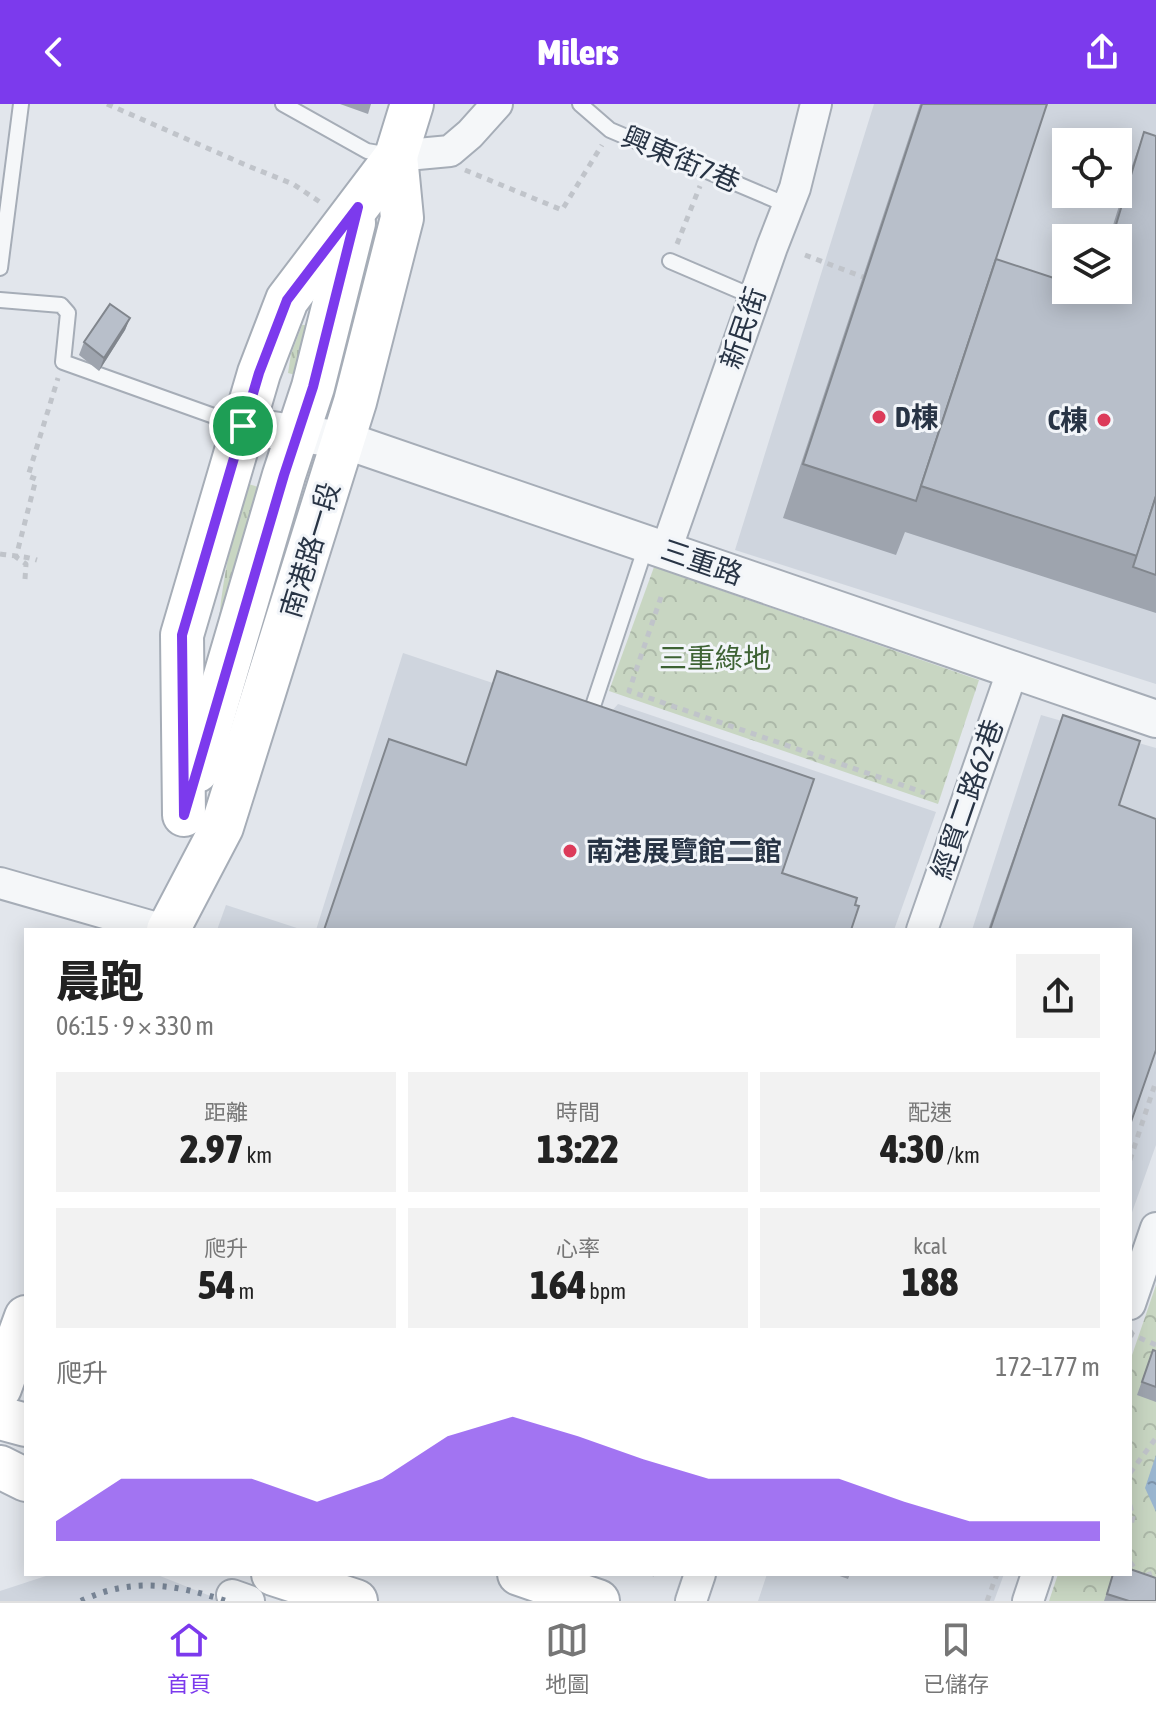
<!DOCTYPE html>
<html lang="zh-TW">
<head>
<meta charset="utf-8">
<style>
	body { margin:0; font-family:"Asap Condensed","Noto Sans TC",sans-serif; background:#f2f2f2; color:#222; height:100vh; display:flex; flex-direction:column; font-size:30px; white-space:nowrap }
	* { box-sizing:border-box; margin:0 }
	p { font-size:26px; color:#767676 }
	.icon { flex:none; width:44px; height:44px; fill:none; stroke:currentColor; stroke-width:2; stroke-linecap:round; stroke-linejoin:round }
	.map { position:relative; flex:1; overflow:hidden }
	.sheet { position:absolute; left:24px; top:824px; width:1108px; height:648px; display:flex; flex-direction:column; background:#fff; border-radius:0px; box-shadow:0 4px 20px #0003 }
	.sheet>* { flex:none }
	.fabs { position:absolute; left:1052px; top:24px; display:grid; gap:16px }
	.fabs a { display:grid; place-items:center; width:80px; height:80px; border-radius:0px; background:#fff; box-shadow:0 4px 20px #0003; font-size:40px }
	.pin { position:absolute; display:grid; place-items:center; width:68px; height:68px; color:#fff; margin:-34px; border:4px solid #fff; border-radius:50%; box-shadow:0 2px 8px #0007 }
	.round { display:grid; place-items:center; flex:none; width:84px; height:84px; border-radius:0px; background:#f2f2f2 }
	.head { display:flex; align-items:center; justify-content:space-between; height:136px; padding:0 32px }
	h1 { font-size:44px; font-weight:800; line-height:60px }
	.metrics { display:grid; grid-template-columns:repeat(3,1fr); gap:12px; height:136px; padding:8px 32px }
	.metrics div { display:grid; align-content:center; border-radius:0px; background:#f2f2f2; text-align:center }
	.metrics b { font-size:40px; font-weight:800 }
	.metrics small { font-size:22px; font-weight:400 }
	.metrics p { font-size:22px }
	.chart { height:224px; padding:16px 32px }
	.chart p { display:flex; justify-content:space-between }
	.chart svg { width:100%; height:144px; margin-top:8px; fill:#7c3aed; opacity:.7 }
	header { display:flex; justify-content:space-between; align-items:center; height:104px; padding:0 32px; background:#7c3aed; color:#fff; font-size:36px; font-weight:800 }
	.tabs { display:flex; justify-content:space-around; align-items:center; height:112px; border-top:2px solid #e0e0e0; background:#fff; font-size:22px; color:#767676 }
	.tabs a { display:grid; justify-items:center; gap:4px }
	.tabs .current { color:#7c3aed }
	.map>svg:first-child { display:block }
	.built { fill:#cfd5de; fill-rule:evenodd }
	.grass { fill:url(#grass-tufts) }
	.park { fill:url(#park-crowns) }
	.water { fill:url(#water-ripples) }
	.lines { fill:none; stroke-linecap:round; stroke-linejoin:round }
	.service-casing { stroke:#a6adb7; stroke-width:18 }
	.minor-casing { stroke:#a6adb7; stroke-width:34 }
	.tertiary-casing { stroke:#a6adb7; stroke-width:40 }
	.secondary-casing { stroke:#a6adb7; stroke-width:46 }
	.path { stroke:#c0c4ca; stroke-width:5; stroke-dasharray:6 6; stroke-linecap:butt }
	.service { stroke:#f5f7f9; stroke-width:14 }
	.minor { stroke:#f5f7f9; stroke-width:30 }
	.tertiary { stroke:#f5f7f9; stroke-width:36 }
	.secondary { stroke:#fff; stroke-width:42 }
	.rail { stroke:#798697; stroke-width:6; stroke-dasharray:4 8; stroke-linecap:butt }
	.wall { fill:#9ea4ae }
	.shaded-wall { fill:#81868d }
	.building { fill:#b8bfca; stroke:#81868d; stroke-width:2 }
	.route-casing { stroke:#fff; stroke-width:16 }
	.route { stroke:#7c3aed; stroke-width:10 }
	.poi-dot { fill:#dc3b5a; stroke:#f2f5f9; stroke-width:3 }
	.labels { text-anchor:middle; stroke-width:6; stroke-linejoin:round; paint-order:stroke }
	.street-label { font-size:28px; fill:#283445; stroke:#f2f5f9 }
	.poi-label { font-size:28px; font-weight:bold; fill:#283445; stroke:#f2f5f9; text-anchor:start }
	.park-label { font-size:28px; fill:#3e6334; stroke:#f2f5f9 }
</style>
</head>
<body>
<header><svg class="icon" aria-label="back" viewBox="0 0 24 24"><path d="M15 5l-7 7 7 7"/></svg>Milers<svg class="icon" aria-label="share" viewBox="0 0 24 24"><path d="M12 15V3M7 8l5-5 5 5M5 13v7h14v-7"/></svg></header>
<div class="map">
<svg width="1156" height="1497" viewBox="0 0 1156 1497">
	<defs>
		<pattern id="grass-tufts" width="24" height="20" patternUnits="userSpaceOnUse" patternTransform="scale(2)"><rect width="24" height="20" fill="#c8d6c2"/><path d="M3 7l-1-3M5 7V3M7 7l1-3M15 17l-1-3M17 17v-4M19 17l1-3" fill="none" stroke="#acb8a8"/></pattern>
		<pattern id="park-crowns" width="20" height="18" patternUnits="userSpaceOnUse" patternTransform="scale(2)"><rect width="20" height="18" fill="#c8d6c2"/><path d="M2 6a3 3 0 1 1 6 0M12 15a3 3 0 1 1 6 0" fill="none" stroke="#acb8a8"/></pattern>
		<pattern id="water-ripples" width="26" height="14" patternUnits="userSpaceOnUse" patternTransform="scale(2)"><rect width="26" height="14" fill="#99b5cf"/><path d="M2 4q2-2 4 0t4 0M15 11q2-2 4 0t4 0" fill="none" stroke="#7d94aa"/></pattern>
	</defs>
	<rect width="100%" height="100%" fill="#e2e6ec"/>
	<g class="built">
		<path d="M874,0H1156V580L735,446ZM1066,38H1118V90H1066ZM1066,134H1118V186H1066Z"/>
		<polygon points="403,549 604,616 618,600 936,708 894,826 316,826"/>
		<polygon points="1041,611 1156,644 1156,1041 1130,1114 1130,826 972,826"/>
		<polygon points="226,801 303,826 217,826"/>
		<polygon points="52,1470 155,1470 223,1497 0,1497 0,1487"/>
		<polygon points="767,1470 1004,1470 994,1497 758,1497"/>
	</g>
	<g class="grass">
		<polygon points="302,221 309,221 303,273 288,269 291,250"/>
		<path d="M245,379L265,385L218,530C221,478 233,429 245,379Z"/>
	</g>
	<g class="park">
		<polygon points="654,463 979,576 938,700 609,587"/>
		<polygon points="1156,1181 1156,1497 1049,1497 1058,1470 1130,1470 1130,1257"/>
	</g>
	<polygon class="water" points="1156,1351 1156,1408 1145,1384"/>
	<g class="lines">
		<defs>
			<g id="service">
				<polyline points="283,0 367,47 390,51"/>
				<polyline points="580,0 610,26 787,101"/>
				<polyline points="670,157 754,193"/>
				<polyline points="0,164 21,0"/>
				<polyline points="0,196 61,201 68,209 63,258 239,321"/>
				<polyline points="590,611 642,454 655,449"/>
			</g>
			<g id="minor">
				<polyline points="396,52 450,47 470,30 497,0"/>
				<polyline points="666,446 772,143 795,84 816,0"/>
				<polyline points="0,779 164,826"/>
				<polyline points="922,826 1013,565"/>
				<polyline points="1130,1200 1156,1124"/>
				<polyline points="232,1491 249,1497"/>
				<polyline points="691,1497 700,1470"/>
				<polyline points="1028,1497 1037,1470"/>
			</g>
			<polyline id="tertiary" points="243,322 344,336 1156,615"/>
			<g id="secondary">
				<polyline points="197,667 284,371 313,283 354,119"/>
				<polyline points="184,711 182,531 259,269 287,196 396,52 412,0"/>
				<polyline points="168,826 222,723 355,298 402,114 396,52"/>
				<polyline points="0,1284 26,1213"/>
				<polyline points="0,1314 26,1321"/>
				<polyline points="0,1363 26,1376"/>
				<polyline points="273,1470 356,1497"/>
				<polyline points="519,1470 598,1497"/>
			</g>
		</defs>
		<use href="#service" class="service-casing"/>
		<use href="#minor" class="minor-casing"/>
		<use href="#tertiary" class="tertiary-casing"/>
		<use href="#secondary" class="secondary-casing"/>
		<g class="path">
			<polyline points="107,0 248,62 293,80 320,98"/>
			<polyline points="465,66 562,106 602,41"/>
			<polyline points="677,140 700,82"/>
			<polyline points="805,151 863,173"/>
			<path d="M0,450C13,452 24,452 37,456"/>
			<polyline points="25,475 26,460 16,453 36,375 28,372 58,274"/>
			<polyline points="661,493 629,587 925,689"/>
			<polyline points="1130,1056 1156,977"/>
			<polyline points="1130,1227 1133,1231 1156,1241"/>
			<polyline points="1130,1369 1156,1334"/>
			<polyline points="1130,1401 1133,1413 1130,1425"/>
			<polyline points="1130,1458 1141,1473 1156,1468"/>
			<polyline points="654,1470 655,1471"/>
			<polyline points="987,1497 997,1470"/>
		</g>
		<use href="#service" class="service"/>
		<use href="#minor" class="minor"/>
		<use href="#tertiary" class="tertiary"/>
		<use href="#secondary" class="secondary"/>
		<path class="rail" d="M81,1497C131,1473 175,1480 226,1497"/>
	</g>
	<g class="wall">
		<polygon points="340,0 371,0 368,10"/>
		<polygon points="920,0 1047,0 996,155 1093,187 1094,186 1118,186 1118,134 1109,134 1128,73 1144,28 1156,32 1156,509 905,428 896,451 783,414"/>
		<polygon points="130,214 125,226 99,267 79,251 84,238"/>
		<polygon points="1063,611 1119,701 1156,946 1130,1022 1130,826 988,826"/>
		<polygon points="1153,1246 1156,1247 1156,1298 1137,1291"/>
		<polygon points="834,1470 850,1470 848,1475"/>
		<polygon points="1113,1470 1156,1497 1104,1497"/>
	</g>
	<polygon class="shaded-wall" points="130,214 125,226 99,267 104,254"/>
	<g class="building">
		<polygon points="922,0 1047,0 916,397 803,360"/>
		<polygon points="1144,28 1156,32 1156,392 1137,452 921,382 996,155 1066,178 1066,186 1090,186 1096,188 1096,186 1118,186 1118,134 1112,134"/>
		<polygon points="110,200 130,214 104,254 84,238"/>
		<polygon points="1156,392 1156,471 1133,463"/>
		<polygon points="497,567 814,675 782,769 857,794 855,801 859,802 851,826 324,826 389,635 466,661"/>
		<polygon points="1063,611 1140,637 1119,701 1156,715 1156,946 1131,1018 1130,1017 1130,826 990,826"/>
		<polygon points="1153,1246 1156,1247 1156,1283 1142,1278"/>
		<polygon points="1130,1465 1156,1474 1156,1497 1129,1497 1107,1490 1113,1470 1130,1470"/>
	</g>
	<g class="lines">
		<defs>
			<polygon id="route" points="358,103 313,283 284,371 184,711 182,531 259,269 287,196"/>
		</defs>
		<use href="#route" class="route-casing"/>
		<use href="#route" class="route"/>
	</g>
	<g class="poi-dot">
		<circle cx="879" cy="313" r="8"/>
		<circle cx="1104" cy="316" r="8"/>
		<circle cx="570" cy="747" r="8"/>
	</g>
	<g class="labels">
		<g class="street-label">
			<text transform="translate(681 55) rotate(23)" y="10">興東街7巷</text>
			<text transform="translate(743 224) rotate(-71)" y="10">新民街</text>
			<text transform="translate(310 446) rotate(-73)" y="10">南港路一段</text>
			<text transform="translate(702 458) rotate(19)" y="10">三重路</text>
			<text transform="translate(967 695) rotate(-71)" y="10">經貿二路62巷</text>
		</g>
		<g class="poi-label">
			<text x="895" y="323">D棟</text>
			<text x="1088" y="326" text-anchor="end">C棟</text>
			<text x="586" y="757">南港展覽館二館</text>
		</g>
		<g class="park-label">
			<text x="715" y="564">三重綠地</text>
		</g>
	</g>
</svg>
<div class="fabs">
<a><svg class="icon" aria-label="locate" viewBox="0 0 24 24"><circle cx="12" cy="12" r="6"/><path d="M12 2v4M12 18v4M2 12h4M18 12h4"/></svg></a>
<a><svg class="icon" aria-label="layers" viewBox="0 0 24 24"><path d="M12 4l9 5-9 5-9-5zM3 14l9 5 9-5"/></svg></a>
</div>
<div class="pin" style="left:243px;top:322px;background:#1e9e55"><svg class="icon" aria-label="arrive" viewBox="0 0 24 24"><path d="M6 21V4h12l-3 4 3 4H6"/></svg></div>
<section class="sheet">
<div class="head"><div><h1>晨跑</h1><p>06:15 · 9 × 330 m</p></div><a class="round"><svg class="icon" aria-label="share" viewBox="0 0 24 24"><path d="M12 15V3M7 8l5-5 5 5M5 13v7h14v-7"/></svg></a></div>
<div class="metrics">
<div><p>距離</p><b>2.97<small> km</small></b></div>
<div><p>時間</p><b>13:22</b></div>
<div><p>配速</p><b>4:30<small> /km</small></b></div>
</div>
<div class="metrics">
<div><p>爬升</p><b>54<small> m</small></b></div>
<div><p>心率</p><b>164<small> bpm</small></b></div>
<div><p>kcal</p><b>188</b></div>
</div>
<div class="chart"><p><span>爬升</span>172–177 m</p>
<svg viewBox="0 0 160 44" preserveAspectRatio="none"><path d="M0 44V38L10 25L20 25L30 25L40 32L50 25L60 12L70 6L80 12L90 19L100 25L110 25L120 25L130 32L140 38L150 38L160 38V44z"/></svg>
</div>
</section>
</div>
<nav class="tabs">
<a class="current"><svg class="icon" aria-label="home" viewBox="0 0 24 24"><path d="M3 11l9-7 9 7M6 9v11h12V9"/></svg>首頁</a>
<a><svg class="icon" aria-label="map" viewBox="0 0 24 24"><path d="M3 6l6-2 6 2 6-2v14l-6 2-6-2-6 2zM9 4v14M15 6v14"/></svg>地圖</a>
<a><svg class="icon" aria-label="saved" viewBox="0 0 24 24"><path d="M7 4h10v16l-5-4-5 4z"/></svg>已儲存</a>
</nav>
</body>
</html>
